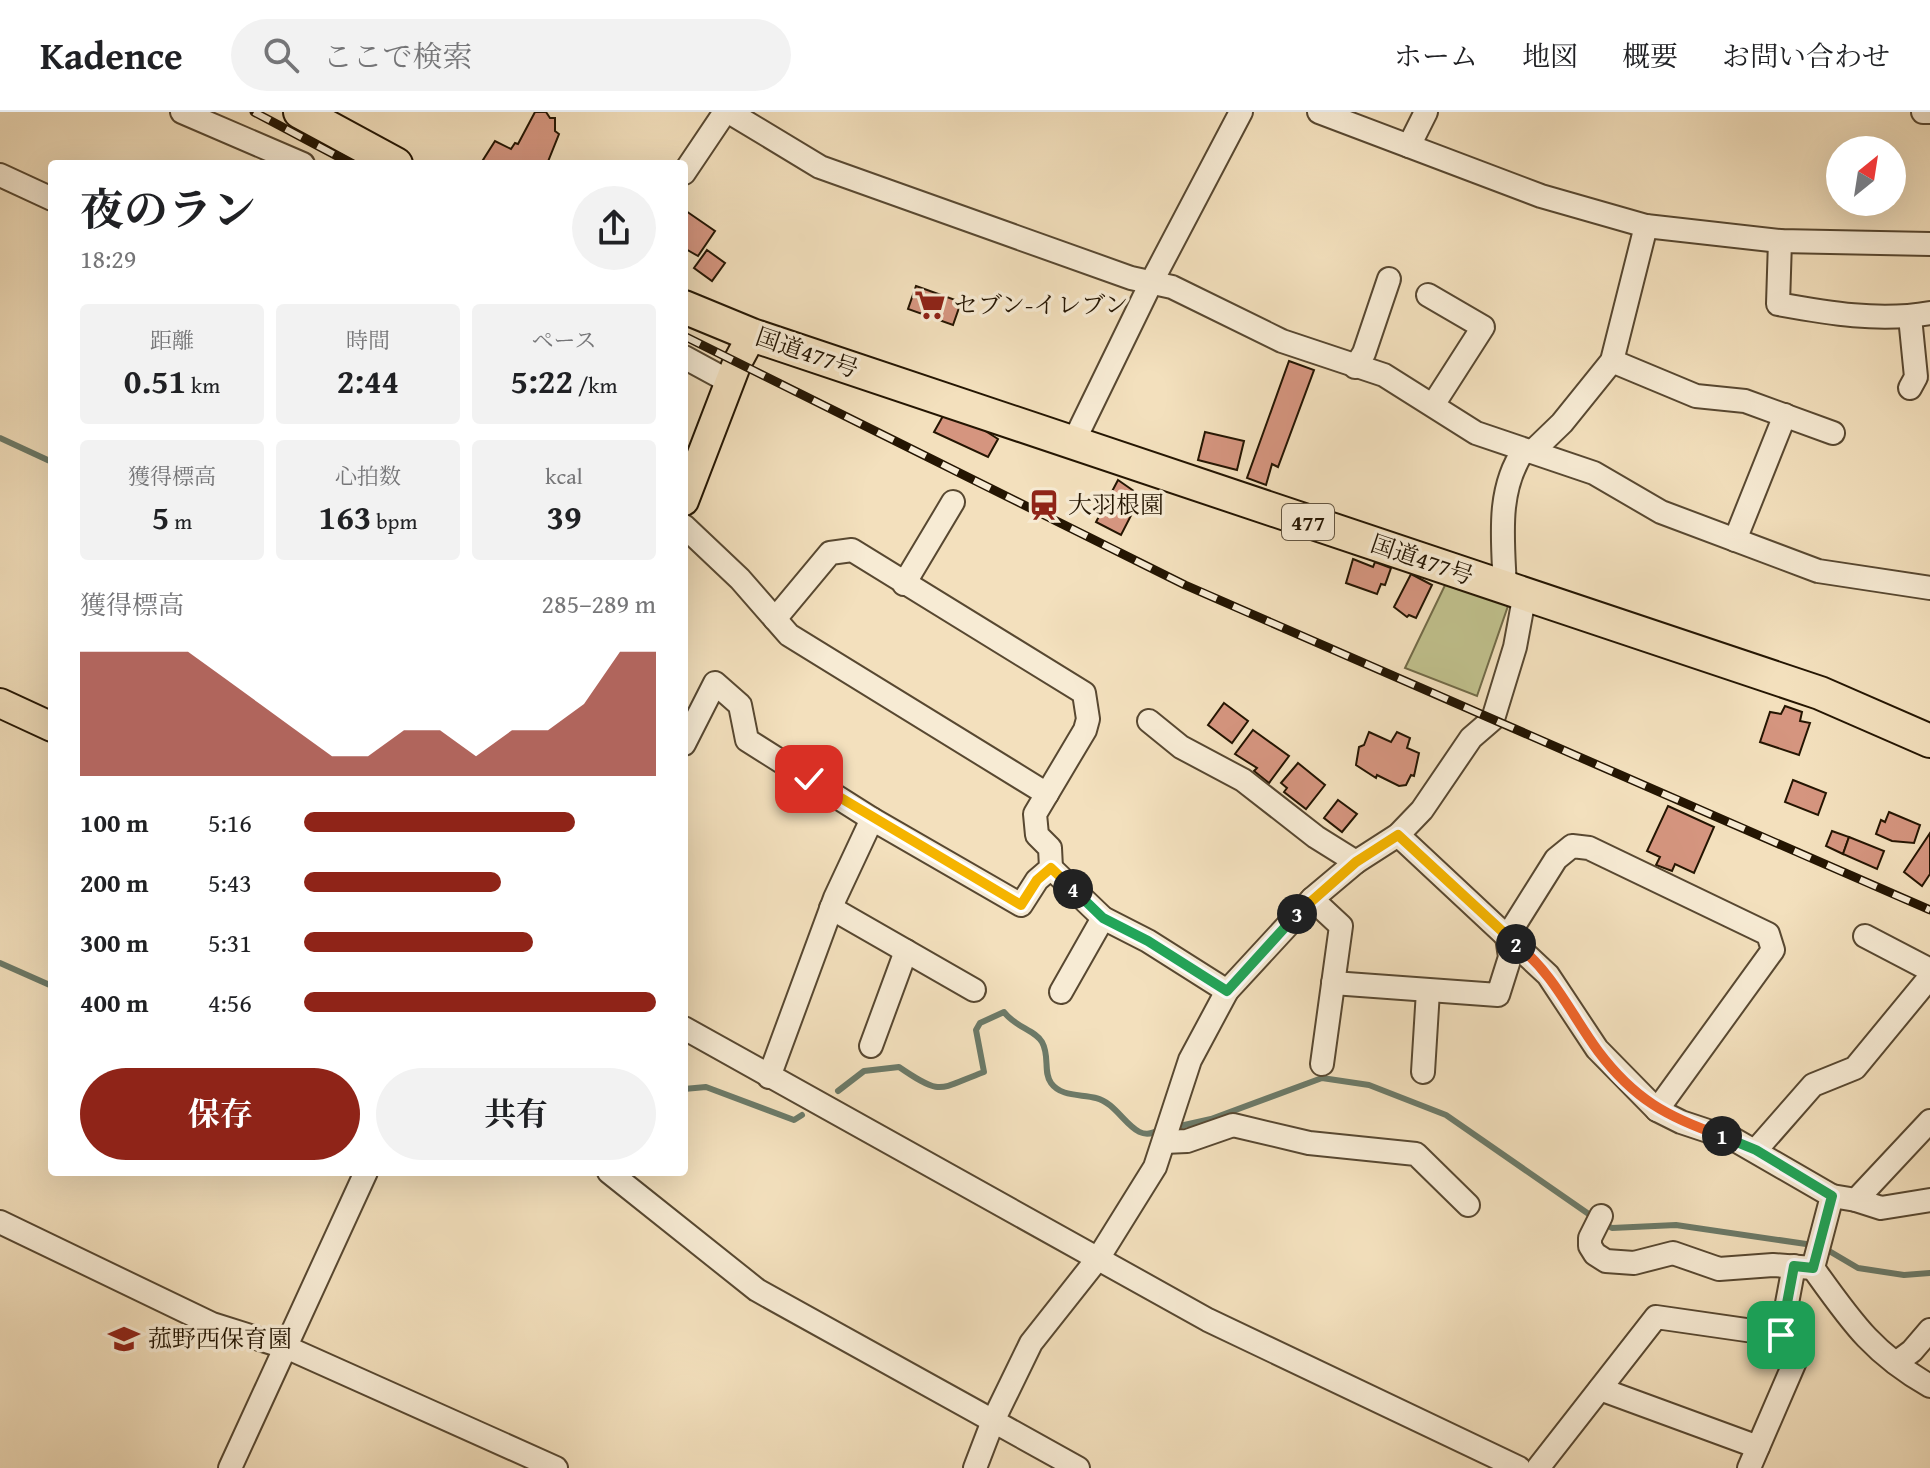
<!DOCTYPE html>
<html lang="ja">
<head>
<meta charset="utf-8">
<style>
	body { margin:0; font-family:"Gentium Book Plus","Noto Serif JP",serif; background:#f2f2f2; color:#202124; height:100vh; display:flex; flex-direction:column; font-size:30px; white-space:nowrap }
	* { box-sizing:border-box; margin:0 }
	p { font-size:26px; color:#757577 }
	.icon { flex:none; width:44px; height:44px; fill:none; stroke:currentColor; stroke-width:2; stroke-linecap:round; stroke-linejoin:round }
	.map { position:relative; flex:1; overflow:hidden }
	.sheet { position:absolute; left:48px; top:48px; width:640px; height:1016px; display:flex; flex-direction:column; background:#fff; border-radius:8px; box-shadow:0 8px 32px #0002 }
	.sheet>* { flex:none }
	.needle { width:52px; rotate:30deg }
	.fabs { position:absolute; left:1826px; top:24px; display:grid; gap:16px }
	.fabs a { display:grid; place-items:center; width:80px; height:80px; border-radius:50%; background:#fff; box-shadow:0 8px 32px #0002; font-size:40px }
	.pin { position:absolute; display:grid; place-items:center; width:68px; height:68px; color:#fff; margin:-34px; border-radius:16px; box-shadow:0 4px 12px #0006 }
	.km { position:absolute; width:40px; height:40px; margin:-20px; border-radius:50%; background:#222; color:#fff; font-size:22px; line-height:40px; text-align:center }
	.round { display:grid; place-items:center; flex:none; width:84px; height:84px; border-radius:42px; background:#f2f2f2 }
	.summary { display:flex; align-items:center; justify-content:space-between; height:136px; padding:0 32px }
	h1 { font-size:44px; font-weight:700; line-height:60px }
	.stats { display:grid; grid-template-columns:repeat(3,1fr); gap:12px; height:136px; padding:8px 32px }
	.stats div { display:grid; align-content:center; border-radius:8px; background:#f2f2f2; text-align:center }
	.stats b { font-size:34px; font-weight:700 }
	.stats small { font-size:22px; font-weight:400 }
	.stats p { font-size:22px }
	.chart { height:224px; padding:16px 32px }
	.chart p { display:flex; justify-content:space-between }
	.chart svg { width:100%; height:144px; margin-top:8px; fill:#8f2418; opacity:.7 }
	.cta { display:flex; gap:16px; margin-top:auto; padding:16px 32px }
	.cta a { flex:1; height:92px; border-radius:48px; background:#8f2418; color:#fff; font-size:32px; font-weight:700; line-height:92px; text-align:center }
	.cta a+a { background:#f2f2f2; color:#202124 }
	ul { padding:0 32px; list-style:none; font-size:26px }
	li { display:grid; grid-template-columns:128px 96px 1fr; align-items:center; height:60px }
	li i { height:20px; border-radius:10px; background:#8f2418 }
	header { display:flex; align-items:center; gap:48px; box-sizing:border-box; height:112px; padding:0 40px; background:#fff; border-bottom:2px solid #e0e0e0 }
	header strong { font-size:38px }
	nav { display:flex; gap:44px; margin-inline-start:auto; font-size:28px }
	.search { width:560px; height:72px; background:#f2f2f2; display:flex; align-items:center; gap:20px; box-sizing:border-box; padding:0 28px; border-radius:44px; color:#757577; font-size:30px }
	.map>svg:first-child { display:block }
	.green { fill:#c0c18d; stroke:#726b48; stroke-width:2 }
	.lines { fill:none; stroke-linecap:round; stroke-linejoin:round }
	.stream { stroke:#6c7a68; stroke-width:6 }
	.building { fill:#d5957f; stroke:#241502; stroke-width:2 }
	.minor-casing { stroke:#584831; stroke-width:26 }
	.major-casing { stroke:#241502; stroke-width:32 }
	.highway-casing { stroke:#241502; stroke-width:36 }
	.minor { stroke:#f7ebd4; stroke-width:22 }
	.major { stroke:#f3e0bd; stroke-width:28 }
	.highway { stroke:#f3e0bd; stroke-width:32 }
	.rail-casing { stroke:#241502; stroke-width:9 }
	.rail { stroke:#f7ebd4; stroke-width:6; stroke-dasharray:18; stroke-linecap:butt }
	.split-1-casing { stroke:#fff; stroke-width:16 }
	.split-2-casing { stroke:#fff; stroke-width:16 }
	.split-3-casing { stroke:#fff; stroke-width:16 }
	.split-4-casing { stroke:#fff; stroke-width:16 }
	.split-5-casing { stroke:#fff; stroke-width:16 }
	.split-1 { stroke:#22a559; stroke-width:10 }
	.split-2 { stroke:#f0652b; stroke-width:10 }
	.split-3 { stroke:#f5b400; stroke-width:10 }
	.split-4 { stroke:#22a559; stroke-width:10 }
	.split-5 { stroke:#f5b400; stroke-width:10 }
	.labels { text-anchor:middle; stroke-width:7; stroke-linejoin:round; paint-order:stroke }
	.shield { fill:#f7ebd4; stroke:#635541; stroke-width:2 }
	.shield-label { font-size:22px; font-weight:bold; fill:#241502 }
	.poi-label { font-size:24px; fill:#241502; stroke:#f7ebd4; text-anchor:start }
	.street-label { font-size:24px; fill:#241502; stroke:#f7ebd4 }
</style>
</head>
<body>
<header>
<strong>Kadence</strong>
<div class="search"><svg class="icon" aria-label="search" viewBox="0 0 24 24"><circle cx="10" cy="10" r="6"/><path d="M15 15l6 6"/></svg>ここで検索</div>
<nav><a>ホーム</a><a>地図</a><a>概要</a><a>お問い合わせ</a></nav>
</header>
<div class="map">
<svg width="1930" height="1356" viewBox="0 0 1930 1356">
	<rect width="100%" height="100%" fill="#f3e0bd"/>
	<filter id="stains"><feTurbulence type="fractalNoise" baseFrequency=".0025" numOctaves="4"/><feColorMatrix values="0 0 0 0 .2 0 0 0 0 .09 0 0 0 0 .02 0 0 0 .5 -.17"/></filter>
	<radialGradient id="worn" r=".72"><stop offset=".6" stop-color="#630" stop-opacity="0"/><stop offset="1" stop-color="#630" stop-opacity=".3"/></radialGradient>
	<polygon class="green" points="1448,467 1510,488 1477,584 1405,556"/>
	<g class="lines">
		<g class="stream">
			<polyline points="0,326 52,350"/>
			<polyline points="0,851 52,874"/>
			<polyline points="684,977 706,975 794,1008 802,1003"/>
			<path d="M838,979L864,959L899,955C943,985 938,977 984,960L976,918L980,911L1004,900C1015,915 1035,918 1042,930C1050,944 1043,960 1051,971C1061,985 1081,982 1096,986C1122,992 1133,1036 1160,1017"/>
			<polyline points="1171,1016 1211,1007 1322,966 1369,973 1446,1003 1593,1105"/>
			<polyline points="1603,1111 1612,1116 1676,1113 1813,1133"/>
			<polyline points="1824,1136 1858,1156 1904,1163 1930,1161"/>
		</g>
	</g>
	<g class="building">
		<polygon points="535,0 546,0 550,6 555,6 555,19 559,22 547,52 490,52 483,48 495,29 511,37 515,31 518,32"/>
		<polygon points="686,99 715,119 698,144 684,136"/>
		<polygon points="707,138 725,151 712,169 694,156"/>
		<polygon points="916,174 961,190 953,213 908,197"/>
		<polygon points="1289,249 1314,258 1278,355 1272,352 1266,373 1247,366"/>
		<polygon points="943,304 976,313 998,327 988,345 934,320"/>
		<polygon points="1205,320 1244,329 1237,358 1198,348"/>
		<polygon points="1118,368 1141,384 1121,423 1096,410"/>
		<polygon points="1353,447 1373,455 1375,450 1391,456 1385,473 1381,472 1377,482 1346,471"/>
		<polygon points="1411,462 1432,473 1416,506 1409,503 1407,505 1394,495"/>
		<polygon points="1224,591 1248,609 1232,631 1208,613"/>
		<polygon points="1785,594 1802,600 1800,609 1810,611 1799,643 1760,630 1770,600 1781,602"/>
		<polygon points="1253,618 1289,644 1269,671 1254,659 1257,656 1235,642"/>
		<polygon points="1369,620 1391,630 1397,620 1410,626 1407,636 1419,641 1414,664 1411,663 1406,673 1399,674 1377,663 1376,666 1356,653 1359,635 1364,633"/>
		<polygon points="1298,651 1325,673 1306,697 1284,680 1287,676 1281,671"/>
		<polygon points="1793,668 1826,681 1818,703 1785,690"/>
		<polygon points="1338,688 1357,702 1342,720 1324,706"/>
		<polygon points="1668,694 1714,715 1694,761 1675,752 1672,759 1656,753 1660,745 1647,739"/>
		<polygon points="1889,700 1920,713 1914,731 1892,729 1876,722 1881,708 1885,710"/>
		<polygon points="1832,719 1849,725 1843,742 1826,734"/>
		<polygon points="1930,721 1930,762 1922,774 1904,760"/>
		<polygon points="1849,725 1884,739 1877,757 1843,742"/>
	</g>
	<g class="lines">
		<defs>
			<g id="minor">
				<polyline points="182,0 303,52"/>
				<polyline points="729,0 820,55 1131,166 1172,175 1282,229 1384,263 1476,321 1594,361 1661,400 1818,459 1930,476"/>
				<polyline points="1319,0 1541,84 1646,114 1780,129 1930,132"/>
				<polyline points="1923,0 1930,0"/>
				<polyline points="1409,34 1426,0"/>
				<polyline points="684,61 725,0"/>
				<polyline points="0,63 52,87"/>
				<path d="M1780,129L1778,192C1828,201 1879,210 1930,201"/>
				<polyline points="1428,183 1483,215 1433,293"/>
				<polyline points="684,245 730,270"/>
				<polyline points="1612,249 1696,284 1745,289 1833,321"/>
				<polyline points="1355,255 1364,241 1389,167"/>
				<polyline points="1910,276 1916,265 1910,205"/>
				<polyline points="1073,331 1151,171 1241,0"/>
				<polyline points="1532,340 1562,311 1612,249 1646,114"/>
				<polyline points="684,414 740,467 789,523 1047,682"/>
				<polyline points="1735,428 1785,303"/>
				<polyline points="904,472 953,390"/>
				<path d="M1505,476C1503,428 1496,378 1524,338"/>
				<polyline points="1149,609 1181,635 1243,668 1316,725 1356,750"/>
				<polyline points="684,632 715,571 740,593 747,628 872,707 1021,793 1037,768 1051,756 1050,736 1037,723 1035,702 1085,618 1088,607 1084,581 852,438 830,441 775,507"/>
				<path d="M1398,723L1548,863L1597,937L1657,998L1681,1010L1735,1028L1832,1084L1813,1156C1851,1209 1872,1241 1930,1274"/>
				<polyline points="1051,756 1103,806 1148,829 1227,879"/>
				<polyline points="1312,787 1341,814 1322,952"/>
				<polyline points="831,796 974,878"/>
				<polyline points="1865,824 1930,858"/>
				<polyline points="1333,871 1498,883 1510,845 1507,825 1556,747 1572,734 1589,736 1768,822 1773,838 1657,998"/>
				<polyline points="1061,880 1103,806"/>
				<polyline points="684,916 1208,1208 1519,1356"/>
				<polyline points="871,934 906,839"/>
				<polyline points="1423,960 1428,879"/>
				<polyline points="769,965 835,786 872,707"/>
				<polyline points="1164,1030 1187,1029 1233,1013 1309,1031 1416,1042 1468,1093"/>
				<polyline points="1756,1038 1813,973 1855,956 1930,865"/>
				<polyline points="609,1060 757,1178 1078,1356"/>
				<polyline points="1832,1084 1856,1088 1930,1009"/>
				<polyline points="1856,1088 1881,1096 1930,1088"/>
				<polyline points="1601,1104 1590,1126 1590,1134 1595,1142 1606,1149 1634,1151 1673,1141 1719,1157 1773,1153 1813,1156"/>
				<polyline points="0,1110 212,1212 288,1236 556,1356"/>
				<polyline points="1781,1223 1794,1154"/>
				<polyline points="1896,1251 1912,1239 1930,1218"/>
				<polyline points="1600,1277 1758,1335"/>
				<polyline points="230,1356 366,1060"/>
				<polyline points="975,1356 993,1309 1031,1231 1099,1145 1155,1055 1190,948 1227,879 1312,787 1356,750 1398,723 1422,698 1471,626 1493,607 1515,535 1525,481"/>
				<polyline points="1538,1356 1656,1205 1781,1223 1797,1245 1749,1356"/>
			</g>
			<g id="major">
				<polyline points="684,389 737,251 752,223"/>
				<polyline points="0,591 52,615"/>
			</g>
			<g id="highway">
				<polyline points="300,0 396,52"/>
				<polyline points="684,195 752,223 1820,581 1930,629"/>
			</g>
		</defs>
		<use href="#minor" class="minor-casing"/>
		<use href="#major" class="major-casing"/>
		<use href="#highway" class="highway-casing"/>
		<use href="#minor" class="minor"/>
		<use href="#major" class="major"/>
		<use href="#highway" class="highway"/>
		<defs>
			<g id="rail">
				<polyline points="254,0 352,52"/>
				<polyline points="684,224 1185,473 1930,798"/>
			</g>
		</defs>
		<use href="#rail" class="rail-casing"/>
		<use href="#rail" class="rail"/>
	</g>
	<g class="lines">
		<defs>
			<polyline id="split-1" points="1722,1024 1756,1038 1832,1084 1813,1156 1794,1154 1781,1223"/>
			<path id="split-2" d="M1516,832C1553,861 1571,902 1598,939C1634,987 1667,1005 1722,1024"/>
			<polyline id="split-3" points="1297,802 1356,750 1398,723 1516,832"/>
			<polyline id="split-4" points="1073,777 1103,806 1148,829 1227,879 1297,802"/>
			<polyline id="split-5" points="809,667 1021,793 1037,768 1051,756 1073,777"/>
		</defs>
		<use href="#split-1" class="split-1-casing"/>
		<use href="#split-2" class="split-2-casing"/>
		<use href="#split-3" class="split-3-casing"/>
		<use href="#split-4" class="split-4-casing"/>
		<use href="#split-5" class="split-5-casing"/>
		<use href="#split-1" class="split-1"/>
		<use href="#split-2" class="split-2"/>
		<use href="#split-3" class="split-3"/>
		<use href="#split-4" class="split-4"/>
		<use href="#split-5" class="split-5"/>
	</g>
	<defs>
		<symbol id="supermarket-bare" viewBox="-9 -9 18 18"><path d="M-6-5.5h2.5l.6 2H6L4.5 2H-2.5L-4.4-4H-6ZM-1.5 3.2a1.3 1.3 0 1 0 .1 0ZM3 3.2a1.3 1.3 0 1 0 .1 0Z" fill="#8f2418" stroke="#f7ebd4" stroke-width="2.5" paint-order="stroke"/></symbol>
		<symbol id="station-bare" viewBox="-9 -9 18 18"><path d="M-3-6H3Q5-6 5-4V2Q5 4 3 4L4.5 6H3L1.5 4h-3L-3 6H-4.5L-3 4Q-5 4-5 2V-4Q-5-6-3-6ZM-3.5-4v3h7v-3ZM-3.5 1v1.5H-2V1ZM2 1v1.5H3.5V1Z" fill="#8f2418" stroke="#f7ebd4" stroke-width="2.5" paint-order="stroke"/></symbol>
		<symbol id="school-bare" viewBox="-9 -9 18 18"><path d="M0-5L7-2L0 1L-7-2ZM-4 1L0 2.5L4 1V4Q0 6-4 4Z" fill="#8f2418" stroke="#f7ebd4" stroke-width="2.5" paint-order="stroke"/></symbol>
	</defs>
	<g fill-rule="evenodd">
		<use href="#supermarket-bare" x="908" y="171" width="44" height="44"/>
		<use href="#station-bare" x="1022" y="371" width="44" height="44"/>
		<use href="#school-bare" x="102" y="1205" width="44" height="44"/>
	</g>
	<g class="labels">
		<rect class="shield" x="1282" y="392" width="52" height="36" rx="6"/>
		<g class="shield-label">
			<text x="1308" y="418">477</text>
		</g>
		<g class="poi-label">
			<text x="954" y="201">セブン-イレブン</text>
			<text x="1068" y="401">大羽根園</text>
			<text x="148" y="1235">菰野西保育園</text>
		</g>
		<g class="street-label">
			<text transform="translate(807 241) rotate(19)" y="8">国道477号</text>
			<text transform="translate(1422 448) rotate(19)" y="8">国道477号</text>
		</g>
	</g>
	<rect width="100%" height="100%" filter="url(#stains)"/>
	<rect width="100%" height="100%" fill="url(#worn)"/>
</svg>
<div class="fabs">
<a><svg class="needle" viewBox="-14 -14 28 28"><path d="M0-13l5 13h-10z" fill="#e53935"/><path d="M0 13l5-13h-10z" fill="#757577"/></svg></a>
</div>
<div class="pin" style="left:1781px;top:1223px;background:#1e9e55"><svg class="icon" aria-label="arrive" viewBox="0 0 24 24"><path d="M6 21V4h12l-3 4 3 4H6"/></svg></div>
<div class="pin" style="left:809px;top:667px;background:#d93025"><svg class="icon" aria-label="check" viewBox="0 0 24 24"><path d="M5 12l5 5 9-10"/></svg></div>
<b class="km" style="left:1722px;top:1024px">1</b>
<b class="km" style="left:1516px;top:832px">2</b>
<b class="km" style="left:1297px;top:802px">3</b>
<b class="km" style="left:1073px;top:777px">4</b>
<section class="sheet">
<div class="summary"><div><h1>夜のラン</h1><p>18:29</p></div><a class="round"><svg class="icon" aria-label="share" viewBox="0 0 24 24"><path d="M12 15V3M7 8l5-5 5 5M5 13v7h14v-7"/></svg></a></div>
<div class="stats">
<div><p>距離</p><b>0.51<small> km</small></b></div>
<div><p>時間</p><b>2:44</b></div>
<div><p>ペース</p><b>5:22<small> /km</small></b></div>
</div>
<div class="stats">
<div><p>獲得標高</p><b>5<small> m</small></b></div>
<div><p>心拍数</p><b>163<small> bpm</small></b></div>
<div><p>kcal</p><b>39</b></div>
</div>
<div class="chart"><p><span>獲得標高</span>285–289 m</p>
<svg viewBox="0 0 160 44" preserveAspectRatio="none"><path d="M0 44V6L10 6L20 6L30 6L40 14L50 22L60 30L70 38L80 38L90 30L100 30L110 38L120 30L130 30L140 22L150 6L160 6V44z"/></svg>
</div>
<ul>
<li><b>100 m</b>5:16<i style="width:77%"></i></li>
<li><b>200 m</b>5:43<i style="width:56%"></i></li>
<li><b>300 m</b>5:31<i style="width:65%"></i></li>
<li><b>400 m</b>4:56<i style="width:100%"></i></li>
</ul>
<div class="cta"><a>保存</a><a>共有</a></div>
</section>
</div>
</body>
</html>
